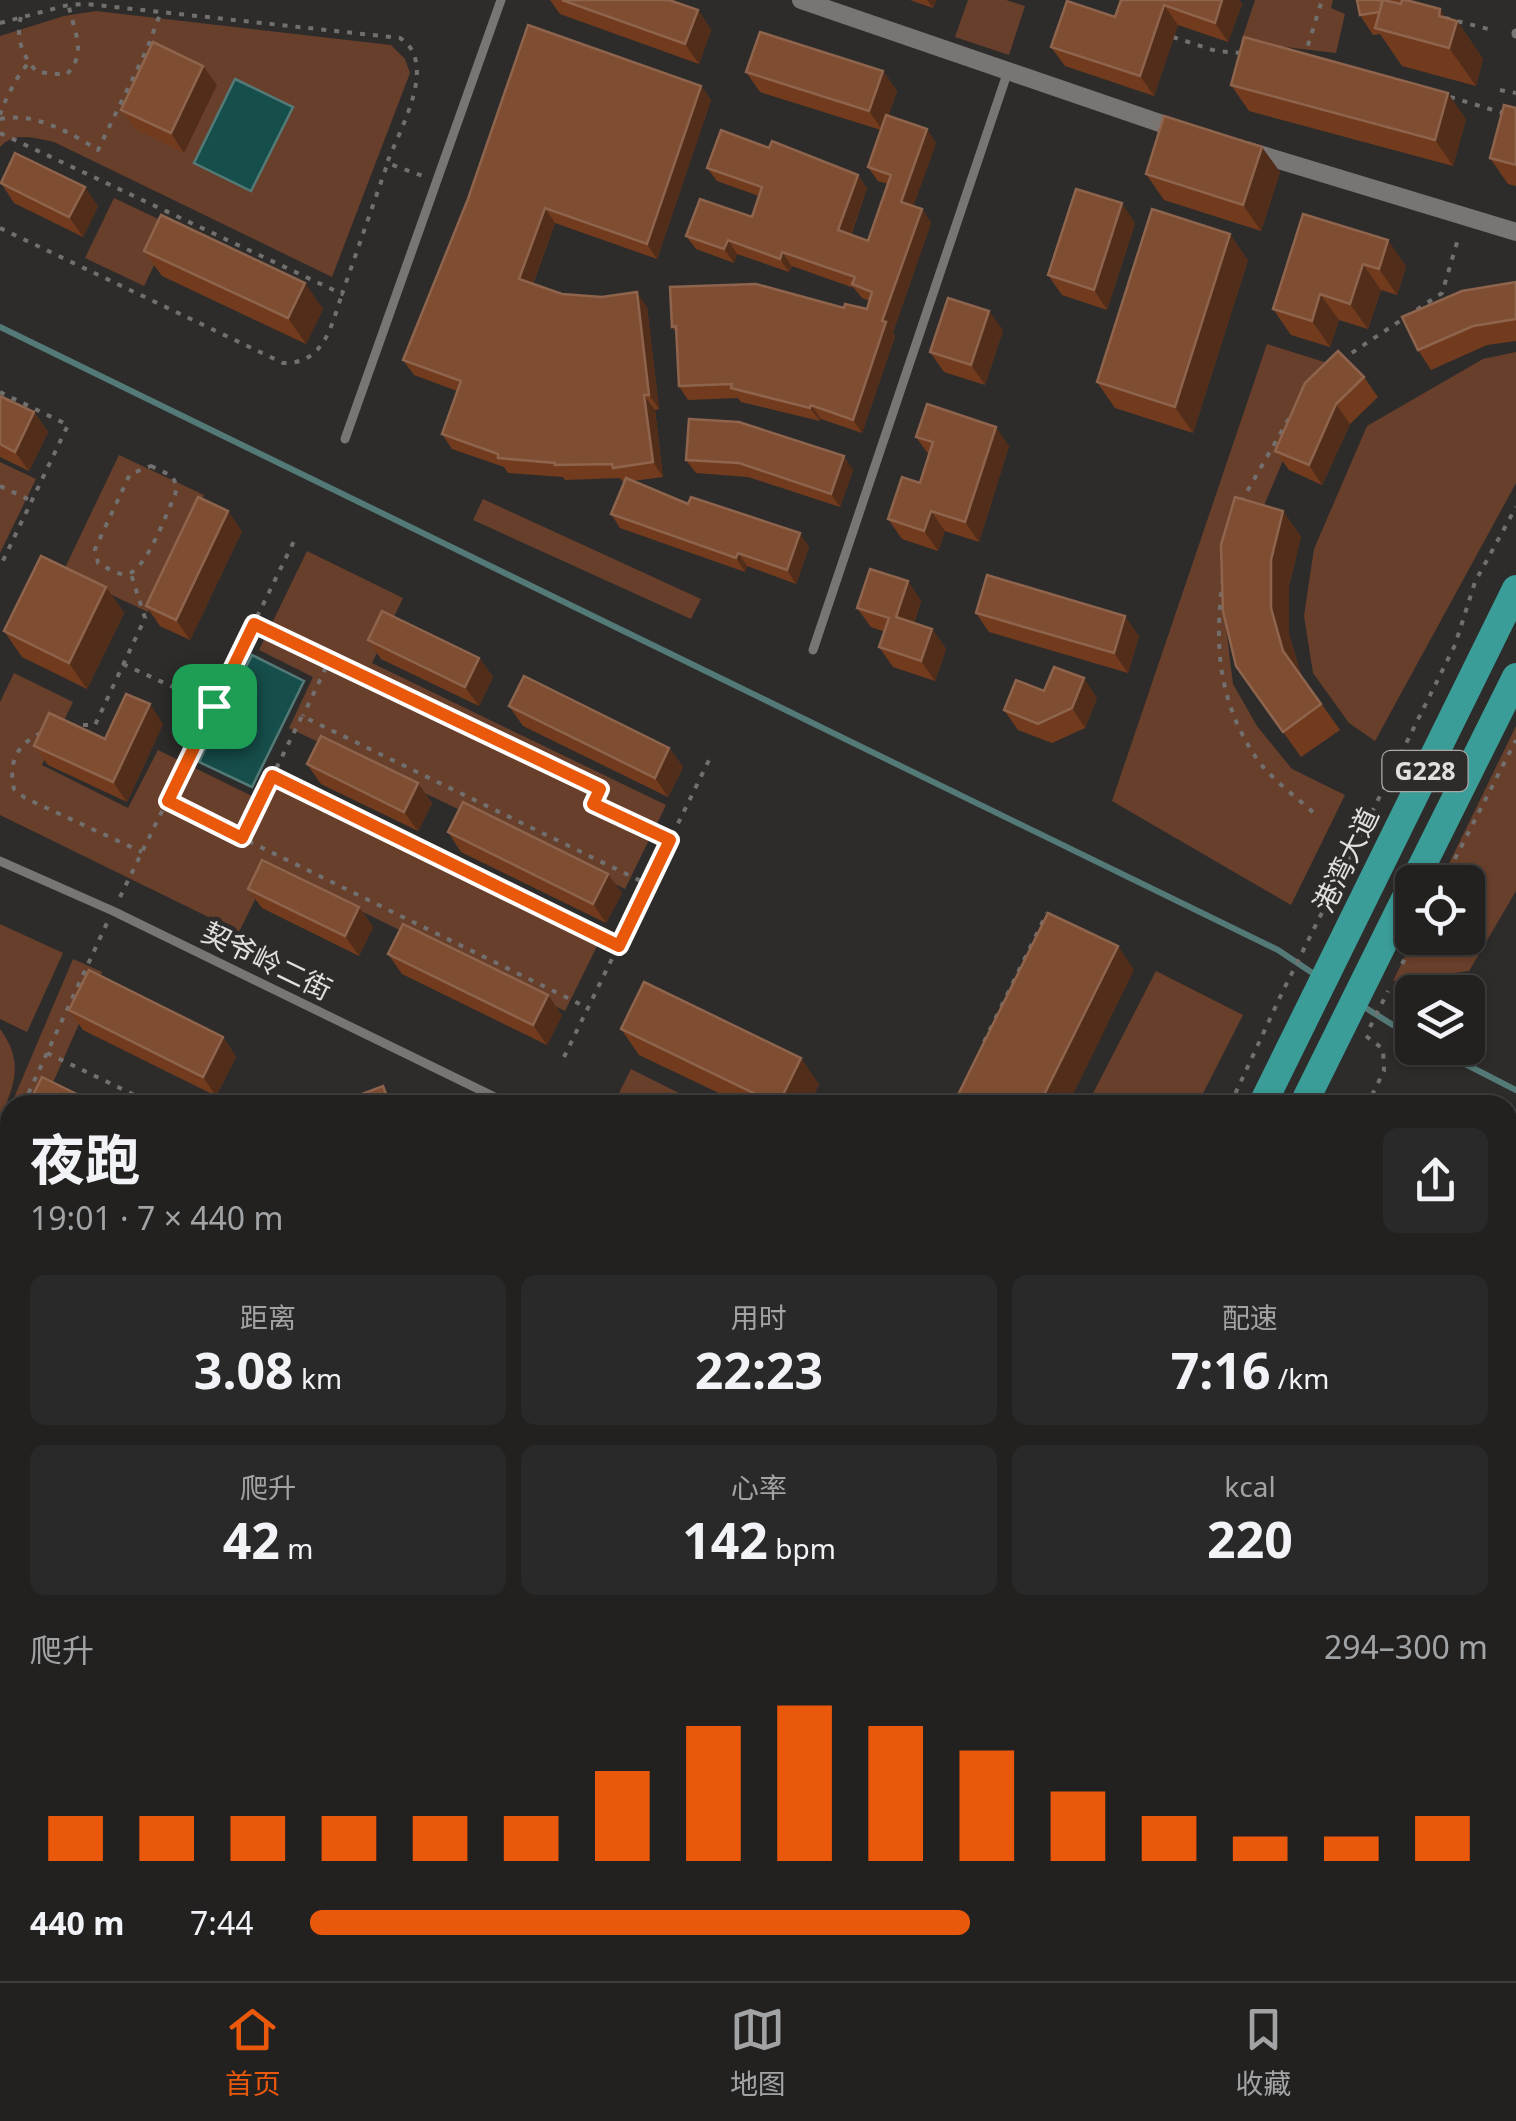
<!DOCTYPE html>
<html lang="zh">
<head>
<meta charset="utf-8">
<style>
	body { margin:0; font-family:"Noto Sans","Noto Sans SC",sans-serif; background:#2a2929; color:#f1f3f6; height:100vh; display:flex; flex-direction:column; font-size:38px; white-space:nowrap }
	* { box-sizing:border-box; margin:0 }
	p { font-size:32px; color:#a2a3a5 }
	.icon { flex:none; width:55px; height:55px; fill:none; stroke:currentColor; stroke-width:2; stroke-linecap:round; stroke-linejoin:round }
	.map { position:relative; flex:1; overflow:hidden }
	.panel { position:absolute; left:0px; top:1095px; width:1518px; height:888px; display:flex; flex-direction:column; background:#222120; border-radius:30px 30px 0 0; box-shadow:0 2px 8px #0004,0 0 0 2px #3f3e3e }
	.panel>* { flex:none }
	.fabs { position:absolute; left:1395px; top:865px; display:grid; gap:20px }
	.fabs a { display:grid; place-items:center; width:90px; height:90px; border-radius:15px; background:#222120; box-shadow:0 2px 8px #0004,0 0 0 2px #3f3e3e; font-size:50px }
	.pin { position:absolute; display:grid; place-items:center; width:85px; height:85px; color:#fff; margin:-42px; border-radius:20px; box-shadow:0 5px 15px #0006 }
	.round { display:grid; place-items:center; flex:none; width:105px; height:105px; border-radius:15px; background:#2a2929 }
	.head { display:flex; align-items:center; justify-content:space-between; height:170px; padding:0 30px }
	h1 { font-size:55px; font-weight:700; line-height:75px }
	.figures { display:grid; grid-template-columns:repeat(3,1fr); gap:15px; height:170px; padding:10px 30px }
	.figures div { display:grid; align-content:center; border-radius:15px; background:#2a2929; text-align:center }
	.figures b { font-size:50px; font-weight:700 }
	.figures small { font-size:28px; font-weight:400 }
	.figures p { font-size:28px }
	.chart { height:280px; padding:20px 30px }
	.chart p { display:flex; justify-content:space-between }
	.chart svg { width:100%; height:180px; margin-top:10px; stroke:#ea580c; stroke-width:6 }
	ul { padding:0 30px; list-style:none; font-size:32px }
	li { display:grid; grid-template-columns:160px 120px 1fr; align-items:center; height:75px }
	li i { height:25px; border-radius:12px; background:#ea580c }
	.dock { display:flex; justify-content:space-around; align-items:center; height:140px; border-top:2px solid #3f3e3e; background:#222120; font-size:28px; color:#a2a3a5 }
	.dock a { display:grid; justify-items:center; gap:5px }
	.dock .selected { color:#ea580c }
	.map>svg:first-child { display:block }
	.green { fill:#683f2b }
	.water { fill:#164e4b; stroke:#537a77; stroke-width:2.5 }
	.lines { fill:none; stroke-linecap:round; stroke-linejoin:round }
	.stream { stroke:#537a77; stroke-width:6 }
	.path { stroke:#71706f; stroke-width:4; stroke-dasharray:5 8; stroke-linecap:butt }
	.service { stroke:#787573; stroke-width:9 }
	.minor { stroke:#787573; stroke-width:18 }
	.trunk { stroke:#3a9d98; stroke-width:28 }
	.wall { fill:#723b1e }
	.shaded-wall { fill:#522e1a }
	.building { fill:#7e4d32; stroke:#8e644d; stroke-width:2.5 }
	.route-casing { stroke:#fff; stroke-width:20 }
	.route { stroke:#ea580c; stroke-width:12 }
	.labels { text-anchor:middle; stroke-width:9; stroke-linejoin:round; paint-order:stroke }
	.shield { fill:#2e2c2b; stroke:#abaaa9; stroke-width:2.5 }
	.shield-label { font-size:25px; font-weight:bold; fill:#e1e0df }
	.street-label { font-size:28px; fill:#e1e0df; stroke:#2e2c2b }
</style>
</head>
<body>
<div class="map">
<svg width="1516" height="1981" viewBox="0 0 1516 1981">
	<rect width="100%" height="100%" fill="#2e2c2b"/>
	<g class="green">
		<polygon points="968,0 1006,0 1025,6 1009,55 955,37"/>
		<polygon points="1255,0 1333,0 1331,8 1345,14 1336,53 1241,42"/>
		<path d="M96,11L391,45L405,59L410,73L332,277L54,142C35,138 14,131 0,147V36L64,16Z"/>
		<polygon points="114,198 173,226 144,286 85,258"/>
		<polygon points="1267,344 1337,366 1308,401 1260,515 1227,561 1226,627 1233,684 1257,726 1292,769 1345,795 1291,905 1112,801"/>
		<polygon points="1516,352 1516,483 1375,741 1349,723 1313,673 1304,616 1314,549 1367,426 1483,359"/>
		<polygon points="119,455 204,495 148,612 63,572"/>
		<polygon points="0,462 36,479 0,553"/>
		<polygon points="483,499 701,599 691,619 473,520"/>
		<polygon points="307,551 403,598 372,663 666,805 625,889 289,728 313,677 259,650"/>
		<polygon points="14,673 73,702 42,765 128,808 158,750 254,797 270,766 605,930 565,1011 271,867 239,932 0,815 0,702"/>
		<polygon points="1516,726 1516,891 1469,971 1393,981 1414,938 1468,938 1468,882 1440,882"/>
		<polygon points="0,924 63,953 27,1032 0,1019"/>
		<polygon points="73,959 102,972 43,1105 11,1105"/>
		<polygon points="1156,971 1243,1015 1197,1105 1087,1105"/>
		<path d="M0,1029C24,1062 15,1084 0,1118Z"/>
		<polygon points="631,1069 703,1105 613,1105"/>
		<polygon points="0,1224 10,1229 10,1426 3,1430 0,1429"/>
		<polygon points="920,1973 920,1972 1031,1973 1027,1981 916,1981"/>
	</g>
	<g class="water">
		<polygon points="235,79 293,107 251,191 194,163"/>
		<polygon points="252,655 304,681 252,787 199,762"/>
		<polygon points="1516,1360 1516,1981 1178,1981 1184,1972 1508,1972 1508,1377"/>
	</g>
	<g class="lines">
		<g class="stream">
			<polyline points="0,327 1278,950 1317,976"/>
			<polyline points="1361,1005 1412,1037"/>
			<polyline points="1434,1048 1516,1090"/>
		</g>
		<g class="path">
			<path d="M21,17C15,38 23,57 37,72L66,75C90,51 71,28 68,0"/>
			<polyline points="1445,18 1492,30"/>
			<path d="M0,23L68,5L87,4L400,38C439,63 400,129 387,163L423,176"/>
			<polyline points="1173,37 1216,51 1241,53"/>
			<polyline points="1304,58 1322,0"/>
			<polyline points="1500,90 1516,93"/>
			<polyline points="1450,97 1503,113"/>
			<path d="M0,115C3,103 20,70 29,63"/>
			<path d="M0,119C35,112 69,132 98,150L147,49L160,14"/>
			<polyline points="0,133 342,294 387,165"/>
			<path d="M0,228L283,363C324,364 331,327 342,294"/>
			<polyline points="1341,360 1442,293 1459,236"/>
			<polyline points="0,392 68,425 0,567"/>
			<path d="M151,466L172,476L177,486L175,495C167,512 146,571 127,574C118,576 106,567 98,563L95,549L130,474Z"/>
			<polyline points="0,486 32,501"/>
			<polyline points="1241,502 1291,415"/>
			<path d="M1223,579C1214,644 1218,700 1255,756C1269,778 1297,797 1316,815"/>
			<polyline points="254,624 329,661 303,716"/>
			<polyline points="329,661 600,789 593,803 671,841"/>
			<polyline points="123,664 214,706"/>
			<polyline points="70,725 95,725 145,618 131,574"/>
			<path d="M41,733C17,744 8,762 14,789L25,798L142,852"/>
			<polyline points="273,776 619,946"/>
			<polyline points="167,801 588,1008"/>
			<polyline points="242,838 302,716 649,885"/>
			<polyline points="1443,882 1516,740"/>
			<polyline points="120,897 297,535"/>
			<polyline points="1402,964 1415,938"/>
			<polyline points="1370,1027 1388,991"/>
			<polyline points="1366,1036 1383,1049 1384,1071 1367,1105"/>
			<polyline points="984,1042 1047,913"/>
			<polyline points="47,1053 147,1101"/>
			<polyline points="564,1057 710,758"/>
			<polyline points="23,1105 107,923"/>
			<polyline points="1230,1105 1281,995 1455,645 1475,582 1516,507"/>
			<polyline points="0,1157 10,1135"/>
			<polyline points="211,1981 217,1972"/>
			<polyline points="342,1981 354,1972"/>
			<polyline points="805,1981 809,1972"/>
			<polyline points="903,1981 907,1972"/>
			<polyline points="947,1981 951,1972"/>
		</g>
		<g class="service">
			<polyline points="1516,33 1516,34"/>
			<polyline points="345,439 501,0"/>
			<polyline points="813,650 1008,71"/>
			<polyline points="0,861 113,911 511,1105"/>
		</g>
		<g class="minor">
			<polyline points="801,0 1183,131"/>
			<polyline points="1246,150 1516,232"/>
		</g>
		<g class="trunk">
			<polyline points="1414,882 1516,677"/>
			<polyline points="1262,1105 1516,589"/>
			<polyline points="1303,1105 1412,885"/>
			<polyline points="835,1981 839,1972"/>
			<polyline points="874,1981 879,1972"/>
		</g>
	</g>
	<g class="wall">
		<polygon points="550,0 669,0 698,10 711,30 699,64 560,14"/>
		<polygon points="910,0 936,0 933,8"/>
		<polygon points="1121,0 1239,0 1242,4 1228,42 1178,25 1154,96 1065,66 1051,47 1115,17"/>
		<polygon points="1354,0 1406,0 1446,18 1457,21 1483,59 1476,86 1402,66 1380,34 1373,35 1360,15 1357,1"/>
		<polygon points="883,71 897,91 888,116 936,143 913,206 922,209 931,223 893,332 895,336 862,433 821,419 820,421 741,402 738,398 688,400 679,386 676,333 672,327 844,308 867,309 870,301 862,298 854,288 792,266 789,272 737,254 734,263 696,249 686,236 752,217 759,196 717,181 707,168 867,188 851,235 868,241 888,184 878,181 868,167 881,130 760,92 746,72"/>
		<polygon points="217,85 184,153 135,129 121,110"/>
		<polygon points="1231,85 1466,119 1453,166 1249,111"/>
		<polygon points="701,86 711,100 657,259 555,223 533,284 562,294 647,307 659,409 655,410 663,477 632,481 688,504 809,547 796,584 747,566 745,572 620,528 611,514 625,482 623,482 620,478 565,480 563,477 508,473 504,467 452,449 442,434 457,391 414,375 403,360 468,199"/>
		<polygon points="1516,108 1516,186 1508,184 1490,158"/>
		<polygon points="1280,172 1261,231 1164,200 1146,174"/>
		<polygon points="1,183 98,206 83,237 14,203"/>
		<polygon points="1303,214 1406,266 1397,295 1381,290 1368,329 1339,320 1330,347 1291,335 1273,309"/>
		<polygon points="1135,223 1107,310 1062,295 1048,275"/>
		<polygon points="144,251 323,309 306,344 162,276"/>
		<polygon points="1248,260 1193,433 1115,408 1097,382"/>
		<polygon points="1516,282 1516,341 1487,345 1431,370 1418,350"/>
		<polygon points="1003,330 985,385 944,372 930,352"/>
		<polygon points="1364,377 1378,397 1350,424 1322,485 1289,470 1275,451"/>
		<polygon points="0,396 34,412 48,432 29,471 0,457"/>
		<polygon points="916,437 1009,446 979,542 945,531 938,551 902,539 888,519 920,483 929,455"/>
		<polygon points="686,460 853,470 840,507 748,477 696,473"/>
		<polygon points="1283,511 1301,537 1289,586 1289,634 1301,675 1340,730 1301,757 1236,666"/>
		<polygon points="242,531 190,640 160,626 146,606"/>
		<polygon points="106,587 124,613 87,689 22,657 4,631"/>
		<polygon points="921,601 914,623 932,629 946,649 935,681 893,667 879,647 885,632 871,627 857,608"/>
		<polygon points="976,613 1139,636 1128,673 989,632"/>
		<polygon points="368,640 479,658 493,677 479,706 381,659"/>
		<polygon points="1044,691 1097,698 1085,728 1052,743 1018,730 1004,710"/>
		<polygon points="509,706 669,748 683,767 668,797 523,726"/>
		<polygon points="163,724 127,802 48,765 34,746 105,739"/>
		<polygon points="307,764 418,783 432,803 418,831 321,784"/>
		<polygon points="448,832 622,893 606,923 461,852"/>
		<polygon points="248,889 359,907 373,927 359,956 262,908"/>
		<polygon points="388,954 562,1015 547,1045 402,974"/>
		<polygon points="69,1010 223,1037 236,1057 216,1096 83,1030"/>
		<polygon points="621,1029 819,1084 809,1105 744,1105 639,1055"/>
		<polygon points="0,1168 10,1173 10,1218 0,1213"/>
		<polygon points="10,1512 10,1641 0,1635 0,1529"/>
		<polygon points="10,1853 10,1972 40,1972 31,1981 0,1981 0,1864"/>
		<polygon points="233,1972 314,1972 307,1981 238,1981"/>
	</g>
	<g class="shaded-wall">
		<polygon points="927,0 936,0 933,8"/>
		<polygon points="1222,0 1239,0 1242,4 1228,42 1215,23"/>
		<polygon points="1164,5 1178,25 1154,96 1140,76"/>
		<polygon points="1440,9 1454,30 1457,21 1483,59 1476,86 1449,48 1439,16"/>
		<polygon points="698,10 711,30 699,64 685,44"/>
		<polygon points="203,66 217,85 184,153 171,133"/>
		<polygon points="883,71 897,91 883,131 869,111"/>
		<polygon points="701,86 711,100 657,259 647,244"/>
		<polygon points="1448,93 1466,119 1453,166 1435,140"/>
		<polygon points="927,129 936,143 910,216 901,202"/>
		<polygon points="1262,147 1280,172 1261,231 1243,205"/>
		<polygon points="858,175 867,188 847,244 838,230"/>
		<polygon points="85,187 98,206 83,237 69,217"/>
		<polygon points="1122,203 1135,223 1107,310 1094,290"/>
		<polygon points="545,208 555,223 529,294 519,279"/>
		<polygon points="922,209 931,223 893,332 895,336 862,433 853,420 882,321"/>
		<polygon points="1230,234 1248,260 1193,433 1175,407"/>
		<polygon points="728,240 737,254 734,263 724,249"/>
		<polygon points="1388,240 1406,266 1397,295 1379,269"/>
		<polygon points="782,252 792,266 789,272 780,259"/>
		<polygon points="1363,264 1381,290 1368,329 1350,304"/>
		<polygon points="305,283 323,309 306,344 288,318"/>
		<polygon points="637,292 647,307 659,409 649,395"/>
		<polygon points="1320,294 1339,320 1330,347 1312,321"/>
		<polygon points="989,311 1003,330 985,385 971,365"/>
		<polygon points="644,395 655,410 663,477 653,462"/>
		<polygon points="1336,404 1350,424 1322,485 1309,465"/>
		<polygon points="811,405 821,419 820,421 810,408"/>
		<polygon points="34,412 48,432 29,471 15,452"/>
		<polygon points="996,427 1009,446 979,542 965,522"/>
		<polygon points="844,456 853,470 840,507 831,494"/>
		<polygon points="228,511 242,531 190,640 176,620"/>
		<polygon points="931,511 945,531 938,551 924,531"/>
		<polygon points="1283,511 1301,537 1289,586 1289,634 1301,676 1283,651 1271,608 1271,560"/>
		<polygon points="800,533 809,547 796,584 787,570"/>
		<polygon points="738,553 747,566 745,572 736,558"/>
		<polygon points="908,581 921,601 909,637 896,617"/>
		<polygon points="106,587 124,613 87,689 69,663"/>
		<polygon points="1125,616 1139,636 1128,673 1114,653"/>
		<polygon points="932,629 946,649 935,681 921,661"/>
		<polygon points="479,658 493,677 479,706 465,687"/>
		<polygon points="1084,678 1097,698 1085,728 1072,708"/>
		<polygon points="150,704 163,724 127,802 113,782"/>
		<polygon points="669,748 683,767 668,797 655,778"/>
		<polygon points="418,783 432,803 418,831 404,812"/>
		<polygon points="608,874 622,893 606,923 593,904"/>
		<polygon points="359,907 373,927 359,956 345,936"/>
		<polygon points="1118,946 1134,970 1068,1105 1039,1105"/>
		<polygon points="548,995 562,1015 547,1045 533,1025"/>
		<polygon points="223,1037 236,1057 216,1096 203,1077"/>
		<polygon points="801,1058 819,1084 809,1105 778,1105"/>
		<polygon points="383,1086 396,1105 390,1105"/>
		<polygon points="10,1612 10,1635 3,1625"/>
		<polygon points="10,1738 10,1773 0,1784 0,1749"/>
		<polygon points="153,1972 184,1972 176,1981 146,1981"/>
		<polygon points="284,1972 314,1972 307,1981 277,1981"/>
		<polygon points="463,1972 467,1972 473,1981 456,1981"/>
		<polygon points="478,1972 507,1972 500,1981 477,1981 474,1977"/>
		<polygon points="617,1972 644,1972 638,1981 611,1981"/>
		<polygon points="725,1972 750,1972 745,1981 720,1981"/>
	</g>
	<g class="building">
		<polygon points="562,0 669,0 698,10 685,44"/>
		<polygon points="1121,0 1222,0 1215,23 1164,5 1140,76 1051,47 1067,1 1115,17"/>
		<polygon points="1357,0 1382,0 1380,12 1360,15"/>
		<polygon points="1383,0 1401,4 1402,0 1406,0 1440,9 1439,16 1457,21 1449,48 1375,28"/>
		<polygon points="528,25 701,86 647,244 545,208 519,279 562,294 602,297 637,292 649,395 644,395 653,462 613,468 612,464 555,465 555,463 498,458 498,454 442,434 461,381 403,360 468,199"/>
		<polygon points="760,32 883,71 869,111 746,72"/>
		<polygon points="1244,37 1448,93 1435,140 1231,85"/>
		<polygon points="153,42 203,66 171,133 121,110"/>
		<polygon points="1504,105 1516,108 1516,165 1490,158"/>
		<polygon points="886,115 927,129 901,202 922,209 882,321 886,322 853,420 811,405 810,408 731,388 732,384 679,386 676,326 672,327 670,287 756,284 844,308 845,304 867,309 872,292 852,284 855,277 782,252 780,259 728,240 724,249 686,236 700,199 752,217 762,187 707,168 721,130 769,148 772,141 858,175 838,230 868,241 891,175 868,167"/>
		<polygon points="1164,116 1262,147 1243,205 1146,174"/>
		<polygon points="15,153 85,187 69,217 1,183"/>
		<polygon points="1076,189 1122,203 1094,290 1048,275"/>
		<polygon points="1152,209 1230,234 1175,407 1097,382"/>
		<polygon points="1303,214 1388,240 1379,269 1363,264 1350,304 1320,294 1312,321 1273,309"/>
		<polygon points="161,215 305,283 288,318 144,251"/>
		<polygon points="1516,282 1516,319 1473,326 1418,350 1402,317 1462,291"/>
		<polygon points="948,298 989,311 971,365 930,352"/>
		<polygon points="1338,351 1364,377 1336,404 1309,465 1275,451 1305,383"/>
		<polygon points="0,396 34,412 15,452 0,444"/>
		<polygon points="927,404 996,427 965,522 931,511 924,531 888,519 902,477 920,483 933,442 916,437"/>
		<polygon points="689,419 739,422 844,456 831,494 739,463 686,460"/>
		<polygon points="626,478 688,504 691,497 800,533 787,570 738,553 736,558 611,514"/>
		<polygon points="198,497 228,511 176,620 146,606"/>
		<polygon points="1235,497 1283,511 1271,560 1271,608 1283,651 1321,704 1283,732 1236,666 1223,611 1221,545"/>
		<polygon points="41,556 106,587 69,663 4,631"/>
		<polygon points="870,569 908,581 896,617 932,629 921,661 879,647 889,618 857,608"/>
		<polygon points="987,575 1125,616 1114,653 976,613"/>
		<polygon points="382,611 479,658 465,687 368,640"/>
		<polygon points="1054,667 1084,678 1072,708 1038,724 1004,710 1016,680 1044,691"/>
		<polygon points="524,676 669,748 655,778 509,706"/>
		<polygon points="126,694 150,704 113,782 34,746 49,713 105,739"/>
		<polygon points="321,736 418,783 404,812 307,764"/>
		<polygon points="463,802 608,874 593,904 448,832"/>
		<polygon points="262,860 359,907 345,936 248,889"/>
		<polygon points="1048,913 1118,946 1039,1105 953,1105"/>
		<polygon points="403,924 548,995 533,1025 388,954"/>
		<polygon points="89,970 223,1037 203,1077 69,1010"/>
		<polygon points="644,982 801,1058 778,1105 621,1029"/>
		<polygon points="42,1077 99,1105 33,1105 29,1103"/>
		<polygon points="383,1086 390,1105 333,1105"/>
		<polygon points="0,1168 10,1173 10,1204 0,1200"/>
		<polygon points="10,1512 10,1612 3,1625 0,1623 0,1529"/>
		<polygon points="10,1670 10,1738 0,1749 0,1679"/>
		<polygon points="10,1853 10,1926 8,1928 10,1929 10,1969 0,1980 0,1908 4,1904 0,1900 0,1864"/>
		<polygon points="90,1972 153,1972 146,1981 82,1981"/>
		<polygon points="236,1972 284,1972 277,1981 246,1981"/>
		<polygon points="397,1972 463,1972 456,1981 390,1981"/>
		<polygon points="551,1972 617,1972 611,1981 546,1981"/>
		<polygon points="668,1972 725,1972 720,1981 663,1981"/>
	</g>
	<g class="lines">
		<defs>
			<polygon id="route" points="254,624 600,789 593,804 670,840 619,946 272,776 242,838 168,801"/>
		</defs>
		<use href="#route" class="route-casing"/>
		<use href="#route" class="route"/>
	</g>
	<g class="labels">
		<rect class="shield" x="1382.5" y="751" width="85" height="40" rx="8"/>
		<g class="shield-label">
			<text x="1425" y="780">G228</text>
		</g>
		<g class="street-label">
			<text transform="translate(1346 860) rotate(-64)" y="10">港湾大道</text>
			<text transform="translate(267 961) rotate(26)" y="10">契爷岭二街</text>
		</g>
	</g>
</svg>
<div class="fabs">
<a><svg class="icon" aria-label="locate" viewBox="0 0 24 24"><circle cx="12" cy="12" r="6"/><path d="M12 2v4M12 18v4M2 12h4M18 12h4"/></svg></a>
<a><svg class="icon" aria-label="layers" viewBox="0 0 24 24"><path d="M12 4l9 5-9 5-9-5zM3 14l9 5 9-5"/></svg></a>
</div>
<div class="pin" style="left:214px;top:706px;background:#1e9e55"><svg class="icon" aria-label="arrive" viewBox="0 0 24 24"><path d="M6 21V4h12l-3 4 3 4H6"/></svg></div>
<section class="panel">
<div class="head"><div><h1>夜跑</h1><p>19:01 · 7 × 440 m</p></div><a class="round"><svg class="icon" aria-label="share" viewBox="0 0 24 24"><path d="M12 15V3M7 8l5-5 5 5M5 13v7h14v-7"/></svg></a></div>
<div class="figures">
<div><p>距离</p><b>3.08<small> km</small></b></div>
<div><p>用时</p><b>22:23</b></div>
<div><p>配速</p><b>7:16<small> /km</small></b></div>
</div>
<div class="figures">
<div><p>爬升</p><b>42<small> m</small></b></div>
<div><p>心率</p><b>142<small> bpm</small></b></div>
<div><p>kcal</p><b>220</b></div>
</div>
<div class="chart"><p><span>爬升</span>294–300 m</p>
<svg viewBox="0 0 160 44" preserveAspectRatio="none"><path d="M5 44V33M15 44V33M25 44V33M35 44V33M45 44V33M55 44V33M65 44V22M75 44V11M85 44V6M95 44V11M105 44V17M115 44V27M125 44V33M135 44V38M145 44V38M155 44V33"/></svg>
</div>
<ul>
<li><b>440 m</b>7:44<i style="width:56%"></i></li>
</ul>
</section>
</div>
<nav class="dock">
<a class="selected"><svg class="icon" aria-label="home" viewBox="0 0 24 24"><path d="M3 11l9-7 9 7M6 9v11h12V9"/></svg>首页</a>
<a><svg class="icon" aria-label="map" viewBox="0 0 24 24"><path d="M3 6l6-2 6 2 6-2v14l-6 2-6-2-6 2zM9 4v14M15 6v14"/></svg>地图</a>
<a><svg class="icon" aria-label="saved" viewBox="0 0 24 24"><path d="M7 4h10v16l-5-4-5 4z"/></svg>收藏</a>
</nav>
</body>
</html>
